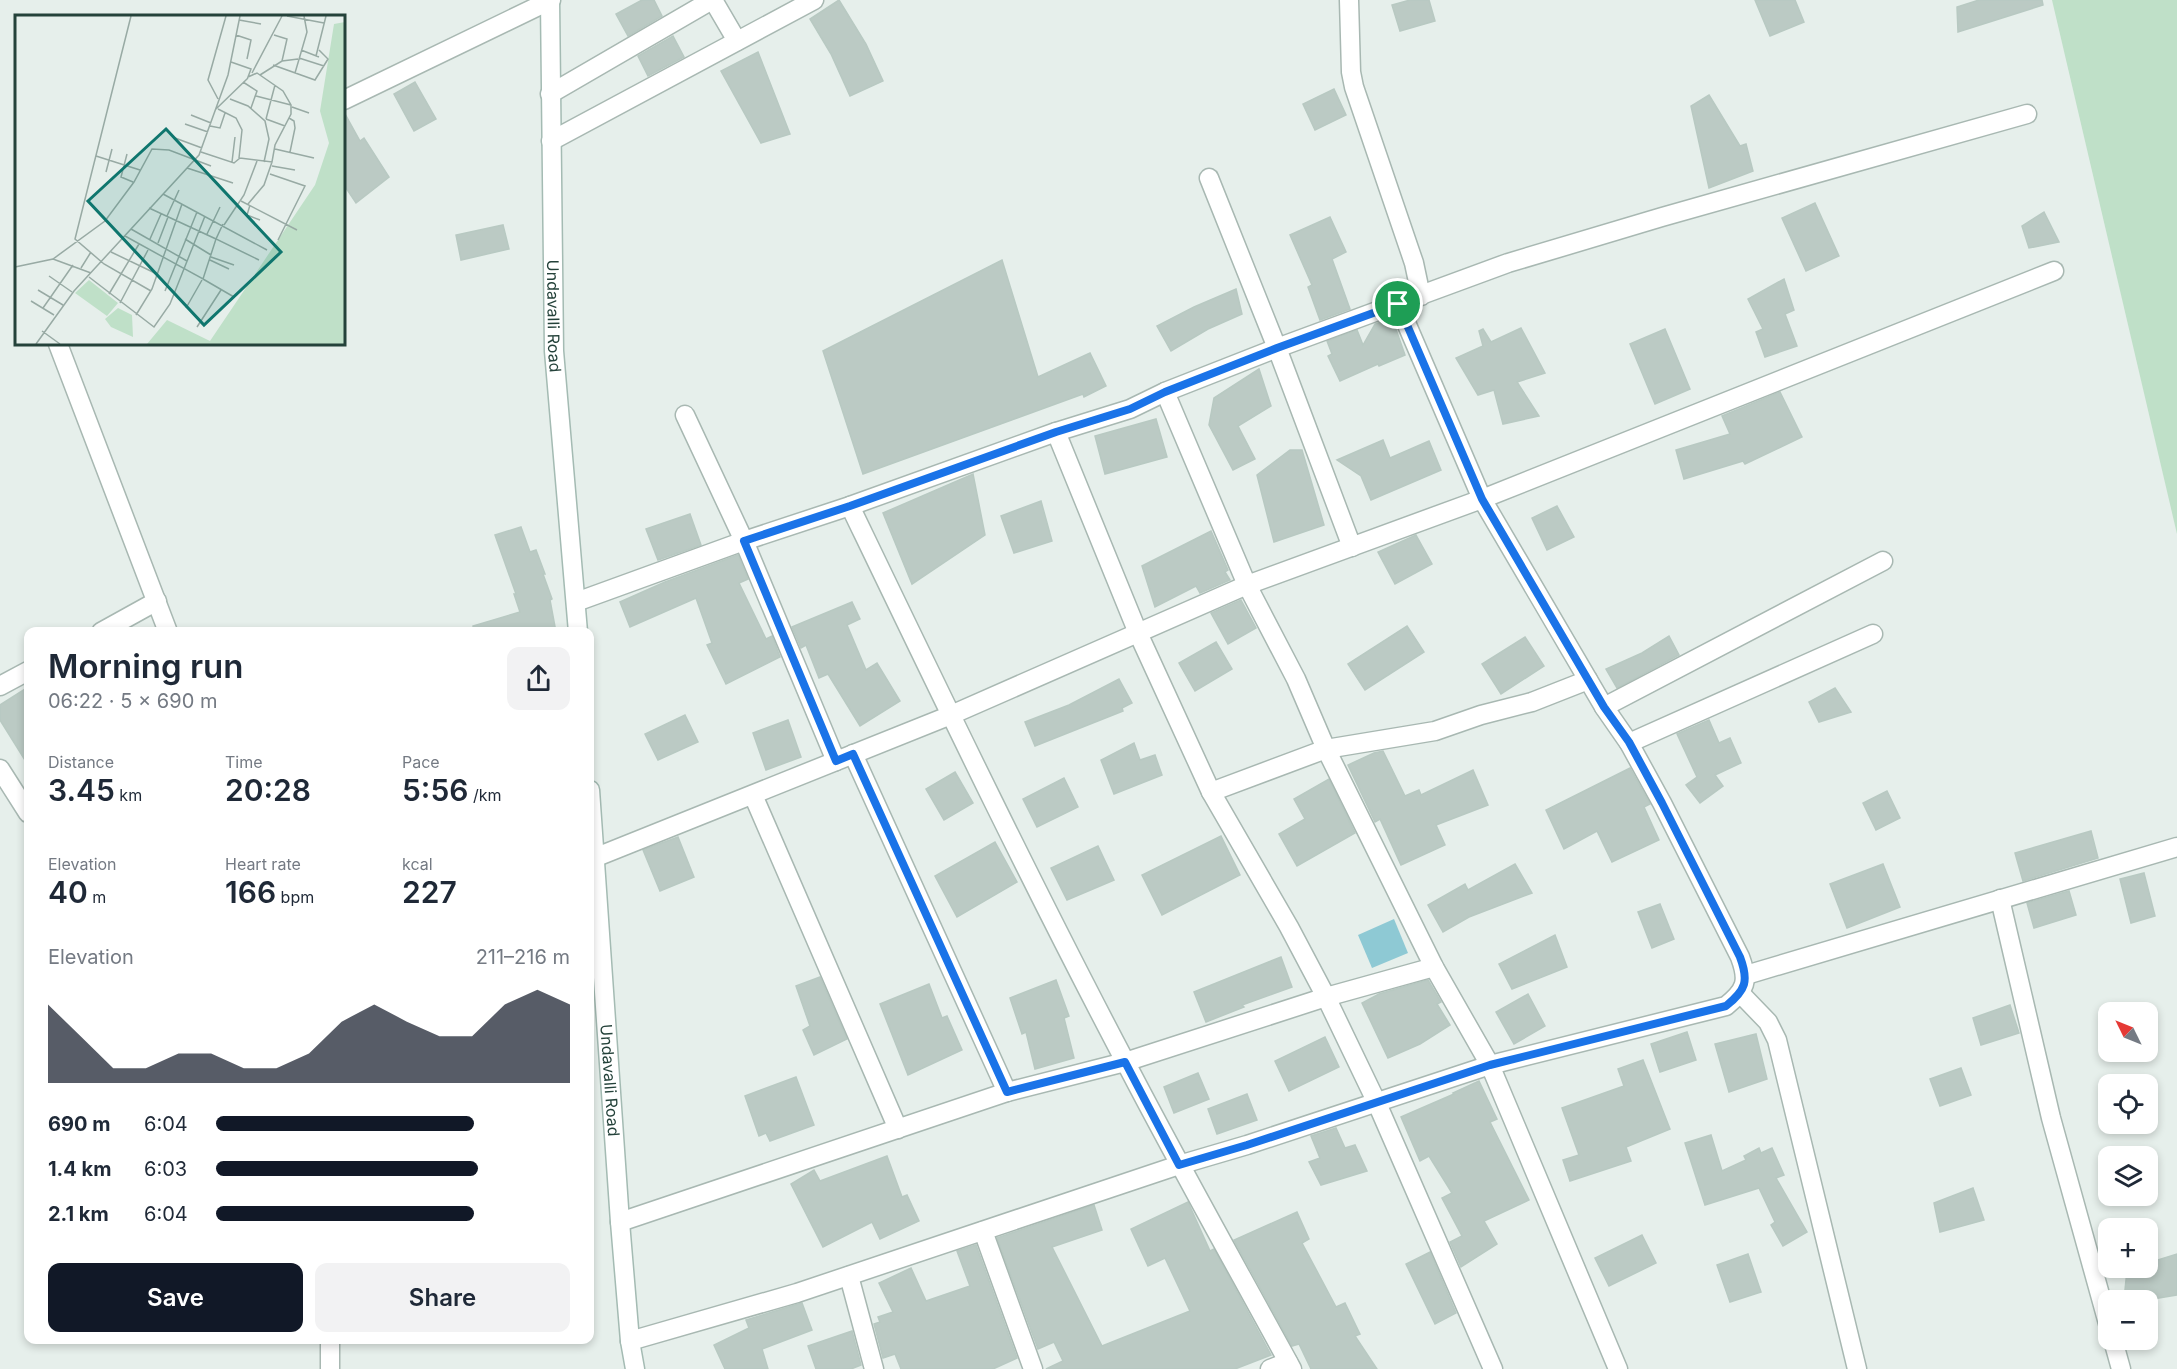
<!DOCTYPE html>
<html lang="en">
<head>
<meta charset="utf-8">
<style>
	body { margin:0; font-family:Inter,sans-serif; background:#f2f2f3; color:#1f2937; height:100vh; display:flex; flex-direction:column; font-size:22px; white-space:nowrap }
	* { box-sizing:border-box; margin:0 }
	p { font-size:20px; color:#747a83 }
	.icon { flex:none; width:33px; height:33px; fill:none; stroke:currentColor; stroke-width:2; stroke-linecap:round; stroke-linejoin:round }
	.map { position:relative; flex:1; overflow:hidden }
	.panel { position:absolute; left:24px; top:627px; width:570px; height:717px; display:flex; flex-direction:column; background:#fff; border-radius:12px; box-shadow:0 3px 9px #0003 }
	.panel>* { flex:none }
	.needle { width:39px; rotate:313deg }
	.tools { position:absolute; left:2098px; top:1002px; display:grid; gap:12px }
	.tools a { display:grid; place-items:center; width:60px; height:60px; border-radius:12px; background:#fff; box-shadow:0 3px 9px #0003; font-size:30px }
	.pin { position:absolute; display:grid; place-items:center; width:51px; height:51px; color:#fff; margin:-26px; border:3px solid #fff; border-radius:50%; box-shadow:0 2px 6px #0007 }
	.round { display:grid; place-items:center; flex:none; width:63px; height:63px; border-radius:12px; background:#f2f2f3 }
	.overview { display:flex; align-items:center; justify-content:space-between; height:102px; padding:0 24px }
	h1 { font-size:33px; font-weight:600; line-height:45px }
	.metrics { display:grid; grid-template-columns:repeat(3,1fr); gap:9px; height:102px; padding:6px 24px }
	.metrics div { display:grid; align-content:center }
	.metrics b { font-size:30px; font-weight:600 }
	.metrics small { font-size:16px; font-weight:400 }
	.metrics p { font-size:16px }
	.chart { height:168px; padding:12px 24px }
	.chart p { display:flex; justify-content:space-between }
	.chart svg { width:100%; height:108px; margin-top:6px; fill:#111827; opacity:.7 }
	.cta { display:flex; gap:12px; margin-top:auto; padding:12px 24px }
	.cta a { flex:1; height:69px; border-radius:12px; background:#111827; color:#fff; font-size:24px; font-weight:600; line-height:69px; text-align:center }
	.cta a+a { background:#f2f2f3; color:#1f2937 }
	ul { padding:0 24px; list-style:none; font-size:20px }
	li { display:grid; grid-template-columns:96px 72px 1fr; align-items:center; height:45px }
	li i { height:15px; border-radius:8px; background:#111827 }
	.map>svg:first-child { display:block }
	.green { fill:#bfe0c8 }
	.water { fill:#8ec9d4 }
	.building { fill:#bbcac4; stroke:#b8c9c2; stroke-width:1.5 }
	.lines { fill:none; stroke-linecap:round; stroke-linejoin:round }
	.street-casing { stroke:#a8b8b2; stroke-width:21 }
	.secondary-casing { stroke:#a4bbb3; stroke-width:21 }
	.street { stroke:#fff; stroke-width:18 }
	.secondary { stroke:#fff; stroke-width:18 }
	.route-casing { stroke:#fff; stroke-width:12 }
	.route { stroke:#1a73e8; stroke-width:8 }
	.labels { text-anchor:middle; stroke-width:5; stroke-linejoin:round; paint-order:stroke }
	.street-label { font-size:16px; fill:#24423a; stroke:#f7fbf9 }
	.inset-road { fill:none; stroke:#98aaa4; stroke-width:1.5 }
	.view { fill:#0f766e; fill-opacity:0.15; stroke:#0f766e; stroke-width:3 }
	.inset-edge { fill:none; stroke:#24423a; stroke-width:3 }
</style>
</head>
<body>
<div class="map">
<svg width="2177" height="1369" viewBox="0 0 2177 1369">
	<rect width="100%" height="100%" fill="#e6efeb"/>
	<polygon class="green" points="2052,0 2177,0 2177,534"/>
	<polygon class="water" points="1394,919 1408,953 1372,968 1358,935"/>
	<g class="building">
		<polygon points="642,0 654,0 662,16 628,36 616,14"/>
		<polygon points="839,0 866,44 883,81 850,96 831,54 810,19"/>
		<polygon points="1410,0 1429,0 1435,21 1400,31 1392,5"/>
		<polygon points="1755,0 1795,0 1804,22 1770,36"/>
		<polygon points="1979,0 2042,0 2043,5 1958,32 1957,7"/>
		<polygon points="673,36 684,57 648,76 638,56"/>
		<polygon points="758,52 790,134 761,143 721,71"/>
		<polygon points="415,82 436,119 414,131 394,94"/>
		<polygon points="1334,89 1346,115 1315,130 1303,104"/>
		<polygon points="1709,95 1740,146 1746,144 1753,171 1709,188 1691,106"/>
		<polygon points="344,112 360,141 364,138 389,177 356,203 344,185"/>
		<polygon points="1815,203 1839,256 1806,271 1782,218"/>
		<polygon points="2044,212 2059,242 2029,248 2022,226"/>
		<polygon points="1330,217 1346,252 1332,259 1350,309 1320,320 1308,287 1312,285 1290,235"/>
		<polygon points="503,225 509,249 461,260 456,235"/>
		<polygon points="1002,260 1038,377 1090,353 1106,386 1084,397 1083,394 863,474 823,351"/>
		<polygon points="1784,279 1794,310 1785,314 1797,346 1765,357 1756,332 1763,329 1748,299"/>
		<polygon points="1236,289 1242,314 1208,329 1171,351 1157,326 1194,307"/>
		<polygon points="1392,318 1405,355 1379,366 1378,364 1340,381 1328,356 1332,354 1327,341 1357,330 1363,345 1375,324"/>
		<polygon points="1521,328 1545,373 1517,382 1539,416 1503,424 1494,390 1478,395 1456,358 1483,346 1479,331 1483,329 1491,342"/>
		<polygon points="1665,329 1690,389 1655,404 1630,344"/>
		<polygon points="1259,369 1271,406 1238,426 1255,459 1233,470 1209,425 1214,398"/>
		<polygon points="1780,392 1802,437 1745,464 1743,461 1684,479 1676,450 1730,434 1722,416"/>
		<polygon points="1156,419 1167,457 1105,474 1095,436"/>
		<polygon points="1383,440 1390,458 1429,441 1441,470 1371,500 1361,476 1337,460"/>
		<polygon points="1290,450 1302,450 1324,525 1274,542 1257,475"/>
		<polygon points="973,474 985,535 912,584 883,513"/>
		<polygon points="1041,501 1052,541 1014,553 1001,516"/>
		<polygon points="1557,506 1574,537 1547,550 1532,518"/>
		<polygon points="690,514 701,545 658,560 646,529"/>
		<polygon points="521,527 530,552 536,550 545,574 543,574 552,599 550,600 556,632 474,632 473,626 520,612 514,594 516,594 495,535"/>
		<polygon points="1211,531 1228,570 1225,572 1230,580 1200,593 1196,586 1155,607 1142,566"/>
		<polygon points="1416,535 1432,564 1395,584 1378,552"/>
		<polygon points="738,555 748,579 739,583 766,639 772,636 780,657 726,684 707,645 712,643 696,598 630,627 620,602 665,582"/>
		<polygon points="1241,600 1256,628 1228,644 1211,613"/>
		<polygon points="852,602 860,619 847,625 866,670 877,663 900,701 860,726 828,674 819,678 806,645 801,648 792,627"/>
		<polygon points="1407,626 1424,652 1365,690 1348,664"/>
		<polygon points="1669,636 1679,655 1617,688 1606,669 1642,653"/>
		<polygon points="1525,637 1544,666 1501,694 1482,664"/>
		<polygon points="1216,642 1232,669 1195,691 1179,663"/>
		<polygon points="1119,679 1132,703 1122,708 1123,711 1035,746 1025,722 1069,705"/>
		<polygon points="28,687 28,765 0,720 0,705"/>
		<polygon points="1835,688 1851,712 1819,722 1809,702"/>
		<polygon points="685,715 698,742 658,760 645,734"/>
		<polygon points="788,720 801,757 766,770 753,733"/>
		<polygon points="1709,720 1719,743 1730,738 1741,763 1715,775 1723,786 1700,803 1686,785 1697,777 1677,734"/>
		<polygon points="1134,743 1140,760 1155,755 1162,775 1114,794 1101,760"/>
		<polygon points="1383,751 1405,796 1419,790 1421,795 1473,770 1488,805 1436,825 1445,845 1401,865 1380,819 1375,822 1348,765 1374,753"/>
		<polygon points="1630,768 1650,804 1644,807 1659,840 1612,862 1597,831 1564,849 1546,810"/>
		<polygon points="955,772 973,803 944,820 926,789"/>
		<polygon points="1064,778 1078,807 1037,827 1023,799"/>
		<polygon points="1329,779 1355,833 1297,866 1279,834 1305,819 1294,799"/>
		<polygon points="1887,791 1900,818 1876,830 1863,803"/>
		<polygon points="2091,831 2098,858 2023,881 2015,853"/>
		<polygon points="1221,836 1240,875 1162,915 1142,875"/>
		<polygon points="678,837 694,877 660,891 643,850"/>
		<polygon points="995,842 1017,882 957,917 935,876"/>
		<polygon points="1098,846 1114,880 1067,900 1051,868"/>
		<polygon points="1515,864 1532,893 1469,917 1443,932 1428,905 1465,884 1468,890"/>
		<polygon points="1883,864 1900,907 1847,928 1830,884"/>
		<polygon points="2144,873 2155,916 2131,923 2120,879"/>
		<polygon points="2069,891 2076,915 2034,928 2027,903"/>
		<polygon points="1660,904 1674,939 1652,948 1638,912"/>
		<polygon points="1555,935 1567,967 1512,989 1499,964"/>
		<polygon points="1281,957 1292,987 1242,1005 1244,1007 1206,1022 1194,992"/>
		<polygon points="820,977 847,1039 814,1055 803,1030 810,1026 796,986"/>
		<polygon points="1056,980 1069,1016 1064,1018 1074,1058 1035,1069 1026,1032 1022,1034 1010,998"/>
		<polygon points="1428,980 1441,1002 1437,1004 1450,1025 1420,1044 1388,1058 1362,1003 1379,994"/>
		<polygon points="929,984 942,1018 947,1016 962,1050 908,1075 880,1004"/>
		<polygon points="1528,994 1545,1026 1514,1044 1496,1012"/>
		<polygon points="2010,1005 2019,1033 1981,1045 1973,1018"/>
		<polygon points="1687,1032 1696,1060 1660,1072 1651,1044"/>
		<polygon points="1756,1034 1767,1079 1729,1092 1715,1044"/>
		<polygon points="1325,1037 1339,1067 1289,1091 1275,1061"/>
		<polygon points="1643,1060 1670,1129 1626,1147 1631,1161 1570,1181 1563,1160 1579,1155 1562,1108 1624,1086 1618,1069"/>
		<polygon points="1961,1068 1971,1095 1940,1106 1930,1079"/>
		<polygon points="1198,1073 1209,1099 1174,1113 1164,1087"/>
		<polygon points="796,1077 814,1125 770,1141 766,1133 759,1136 745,1096"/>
		<polygon points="1479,1081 1497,1119 1490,1122 1529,1200 1484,1221 1497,1244 1461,1267 1450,1242 1462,1236 1442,1198 1452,1193 1429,1156 1420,1161 1401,1117 1454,1094 1453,1093"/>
		<polygon points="1247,1094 1257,1120 1217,1134 1208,1109"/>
		<polygon points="1336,1128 1345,1148 1355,1145 1367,1171 1321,1185 1309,1162 1320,1158 1311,1136"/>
		<polygon points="1711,1135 1722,1171 1746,1160 1744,1156 1759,1148 1761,1153 1772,1148 1784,1175 1776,1178 1807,1232 1783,1246 1771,1225 1775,1222 1759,1188 1705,1205 1685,1143"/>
		<polygon points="887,1156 902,1197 907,1195 919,1221 880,1239 872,1222 823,1247 791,1184 814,1170 820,1181"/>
		<polygon points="1973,1188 1984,1220 1940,1232 1934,1203"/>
		<polygon points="1188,1202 1210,1251 1214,1249 1271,1355 1235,1369 1046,1369 1063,1361 1054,1342 1038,1349 997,1238 1094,1205 1102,1230 1052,1247 1102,1346 1190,1311 1165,1258 1148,1266 1131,1229"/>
		<polygon points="1297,1212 1309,1239 1302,1243 1336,1307 1345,1303 1360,1334 1355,1336 1377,1369 1311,1369 1299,1344 1292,1346 1234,1240"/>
		<polygon points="1642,1235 1656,1263 1609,1286 1595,1258"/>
		<polygon points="976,1245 1017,1358 993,1369 901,1369 895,1354 883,1358 874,1324 880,1322 878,1317 893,1312 879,1283 911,1268 926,1301 970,1286 957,1251"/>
		<polygon points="1430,1252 1456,1313 1435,1324 1406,1264"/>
		<polygon points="1748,1254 1761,1292 1730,1302 1717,1265"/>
		<polygon points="2177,1254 2177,1295 2147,1300 2124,1300 2127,1270 2135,1268 2148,1268 2148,1263"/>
		<polygon points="802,1303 812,1330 762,1349 768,1369 725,1369 714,1345 749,1328 746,1320"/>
		<polygon points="852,1331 861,1365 851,1369 816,1369 808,1346"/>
	</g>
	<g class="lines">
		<defs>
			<g id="street">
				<polyline points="713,0 737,41"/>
				<polyline points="1349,0 1351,72 1354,87 1414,263 1421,296"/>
				<polyline points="550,94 712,0"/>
				<polyline points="344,100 551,0"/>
				<polyline points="551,141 814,0"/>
				<polyline points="1209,178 1277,348 1352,547"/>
				<polyline points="1398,304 1482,499 2054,271"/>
				<polyline points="58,344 168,632"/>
				<polyline points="1165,392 1247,585 1296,679 1326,749 1434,967 1490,1065 1618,1369"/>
				<polyline points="685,415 744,541 836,761"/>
				<polyline points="1056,432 1138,633 1211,792 1289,927 1326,997 1376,1101 1493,1369"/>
				<path d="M850,506C940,693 1030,881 1127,1065C1180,1167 1237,1268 1292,1369"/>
				<polyline points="576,602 744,541 850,506 1056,432 1130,409 1165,392 1277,348 1508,263 1662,217 2027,114"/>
				<polyline points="101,632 157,601"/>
				<polyline points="0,686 28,671"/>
				<polyline points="1604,707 1883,561"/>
				<polyline points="1629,743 1873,634"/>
				<polyline points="853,754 1007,1092"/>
				<polyline points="0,769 28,813"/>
				<polyline points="1211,792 1326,749 1435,731 1481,715 1532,702 1588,680"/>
				<polyline points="753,795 898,1129"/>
				<path d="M594,858L951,715L1247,585L1482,499L1604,707L1629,743L1662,803L1740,957C1749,981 1746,990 1726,1006L1490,1065L1247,1145L1179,1165L797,1293L630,1341"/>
				<polyline points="2000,899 2051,1118 2109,1327"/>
				<polyline points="1746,975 2177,847"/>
				<polyline points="1741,994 1768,1022 1777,1040 1857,1369"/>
				<polyline points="620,1222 1007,1092 1125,1062 1326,997 1434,967"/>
				<polyline points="983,1231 1033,1369"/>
				<polyline points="849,1276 874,1369"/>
				<polyline points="330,1340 330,1369"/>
				<polyline points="2113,1340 2121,1369"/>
				<polyline points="1270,1369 1288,1362"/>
			</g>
			<g id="secondary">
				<path id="s1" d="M550,0L554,351L578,632"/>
				<path id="s2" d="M590,790L620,1222L630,1341L635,1369"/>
			</g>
		</defs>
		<use href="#street" class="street-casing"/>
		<use href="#secondary" class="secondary-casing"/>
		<use href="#street" class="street"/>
		<use href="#secondary" class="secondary"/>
	</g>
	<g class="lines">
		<defs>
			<path id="route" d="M1398,304L1482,499L1604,707L1629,742L1662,803L1740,957C1749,981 1746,990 1726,1006L1490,1065L1247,1145L1179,1165L1125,1062L1007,1092L853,754L836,761L744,541L850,506L1056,432L1130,409L1165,392L1277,348Z"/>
		</defs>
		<use href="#route" class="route-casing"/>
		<use href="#route" class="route"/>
	</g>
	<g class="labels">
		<g class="street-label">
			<text dy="6" stroke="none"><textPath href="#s1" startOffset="316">Undavalli Road</textPath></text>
			<text dy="6" stroke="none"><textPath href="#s2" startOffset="291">Undavalli Road</textPath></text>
		</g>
	</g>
	<g transform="translate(15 15)">
		<rect width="330" height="330" fill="#e6efeb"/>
		<path d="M330,7V329H132L152,305L195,326L300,170L314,128L305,96L319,9ZM74,265L103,288L92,301L60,278ZM103,293L117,300L118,322L96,312L90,304Z" fill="#bfe0c8"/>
		<path class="inset-road" d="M116,1L60,224L89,249L136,276M272,1L309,8M224,5L246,9M221,20L236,25L232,44M259,20L272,24L267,46M286,35L304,42M301,41L311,1M284,43L309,51M258,50L300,65L313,44L304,35M237,58L267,1M280,58L292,17L289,1M245,60L267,46L283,44M228,67L242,76L236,93M241,81L276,90M203,84L193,65L211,1M215,84L233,91L250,106L254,124L249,147M277,92L294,98M201,94L233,63M203,94L221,103L227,115L224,143M176,100L196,108M274,103L279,106L280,113L275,137M251,104L260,70M251,104L270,111M170,109L193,117M195,111L205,113L210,98M160,123L187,133M260,134L299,143M186,137L219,148L225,143L257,147L260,130L276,99V90L268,76L242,58L233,62L236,54L216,47M112,139L106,162L118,167M81,141L125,155M217,147L220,122M257,151L280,155M172,153L218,168M91,157L97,134M255,159L290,171L263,225M148,179L252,235M226,186L282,215M233,189L249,170L257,147M235,190L232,200L245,205M152,201L164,175M208,209L201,224L244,245M209,210L229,180L242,146M116,214L172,246M192,219L205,192M110,221L188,264L201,224L134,193M135,224L146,199M170,224L196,240M143,228L153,202M96,237L142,259M196,242L219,250M38,244L76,258M195,245L214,254M0,252L38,244L90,206L119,167L137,134L154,135L196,151M66,253L76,237M34,261L57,277M74,262L139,312L155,289L190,201M188,264L219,282M23,275L48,290M150,276L182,197M94,279L124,229M16,286L39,300M105,288L133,235M28,293L58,250M171,293L187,265M121,300L137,274L167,189M182,312L206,275M27,316L45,329M21,329L59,276L184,140L213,60L225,1"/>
		<path class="view" d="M151,114L266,237L189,310L73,186Z"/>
		<rect width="330" height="330" class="inset-edge"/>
	</g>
</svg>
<div class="tools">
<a><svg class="needle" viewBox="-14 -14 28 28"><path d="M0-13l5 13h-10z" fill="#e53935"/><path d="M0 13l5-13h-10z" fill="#747a83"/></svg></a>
<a><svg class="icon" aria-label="locate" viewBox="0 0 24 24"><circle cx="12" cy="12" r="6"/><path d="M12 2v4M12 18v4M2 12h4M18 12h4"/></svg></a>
<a><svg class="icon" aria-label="layers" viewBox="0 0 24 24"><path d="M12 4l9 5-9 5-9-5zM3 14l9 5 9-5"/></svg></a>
<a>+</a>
<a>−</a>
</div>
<div class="pin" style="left:1398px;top:304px;background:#1e9e55"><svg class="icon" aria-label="arrive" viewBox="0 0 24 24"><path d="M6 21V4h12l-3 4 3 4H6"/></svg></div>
<section class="panel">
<div class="overview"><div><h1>Morning run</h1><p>06:22 · 5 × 690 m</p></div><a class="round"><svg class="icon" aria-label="share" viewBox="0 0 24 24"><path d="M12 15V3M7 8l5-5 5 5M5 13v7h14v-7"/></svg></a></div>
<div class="metrics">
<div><p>Distance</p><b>3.45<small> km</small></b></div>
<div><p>Time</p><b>20:28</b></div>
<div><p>Pace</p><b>5:56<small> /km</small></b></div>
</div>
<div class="metrics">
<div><p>Elevation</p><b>40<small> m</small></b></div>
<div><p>Heart rate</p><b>166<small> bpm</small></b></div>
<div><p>kcal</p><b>227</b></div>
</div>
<div class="chart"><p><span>Elevation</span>211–216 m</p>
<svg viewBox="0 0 160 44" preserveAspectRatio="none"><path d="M0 44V12L10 25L20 38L30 38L40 32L50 32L60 38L70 38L80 32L90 19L100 12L110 19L120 25L130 25L140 12L150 6L160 12V44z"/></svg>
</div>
<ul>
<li><b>690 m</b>6:04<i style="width:73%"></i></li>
<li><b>1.4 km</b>6:03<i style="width:74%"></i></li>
<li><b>2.1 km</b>6:04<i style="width:73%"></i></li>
</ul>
<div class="cta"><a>Save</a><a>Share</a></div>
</section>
</div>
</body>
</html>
